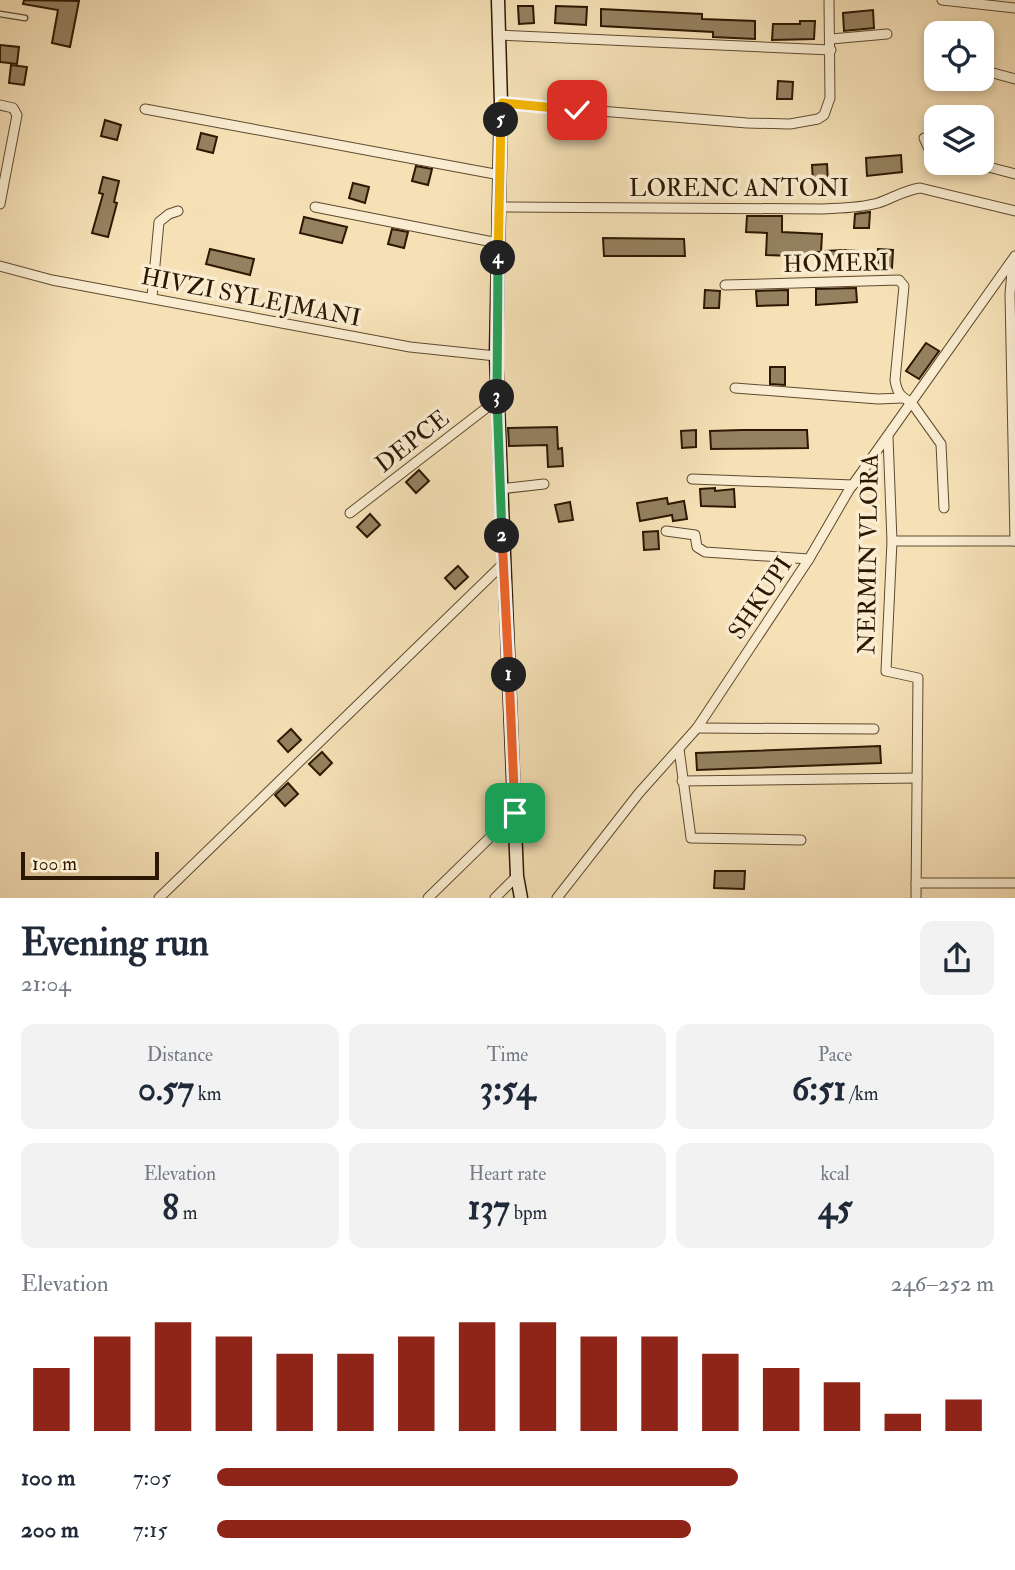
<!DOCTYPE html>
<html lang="en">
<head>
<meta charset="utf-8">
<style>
	body { margin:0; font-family:"IM FELL Double Pica",serif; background:#f2f2f3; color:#1f2937; height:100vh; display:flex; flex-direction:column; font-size:26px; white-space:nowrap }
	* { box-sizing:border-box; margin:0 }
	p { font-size:23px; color:#747a83 }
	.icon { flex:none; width:38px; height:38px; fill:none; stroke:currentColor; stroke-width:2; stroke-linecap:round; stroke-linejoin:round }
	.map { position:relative; height:898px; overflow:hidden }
	.sheet { display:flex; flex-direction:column; background:#fff; flex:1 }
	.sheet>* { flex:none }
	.controls { position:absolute; left:924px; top:21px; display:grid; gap:14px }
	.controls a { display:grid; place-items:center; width:70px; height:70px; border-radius:14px; background:#fff; box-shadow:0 4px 10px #0003; font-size:35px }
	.scale { position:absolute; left:21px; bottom:18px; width:138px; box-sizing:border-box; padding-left:7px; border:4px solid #2c1802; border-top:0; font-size:19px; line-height:24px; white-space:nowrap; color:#2c1802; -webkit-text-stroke:5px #f9ecd0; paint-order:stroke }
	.pin { position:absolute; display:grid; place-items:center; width:60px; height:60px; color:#fff; margin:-30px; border-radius:14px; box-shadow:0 4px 10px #0006 }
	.km { position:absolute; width:35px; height:35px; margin:-18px; border-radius:50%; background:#222; color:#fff; font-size:19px; line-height:35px; text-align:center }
	.round { display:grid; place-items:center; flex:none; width:74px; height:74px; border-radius:14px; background:#f2f2f3 }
	.headline { display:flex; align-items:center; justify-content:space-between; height:119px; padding:0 21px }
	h1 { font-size:38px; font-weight:700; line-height:52px }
	.figures { display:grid; grid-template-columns:repeat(3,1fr); gap:10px; height:119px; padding:7px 21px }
	.figures div { display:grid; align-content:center; border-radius:14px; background:#f2f2f3; text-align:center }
	.figures b { font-size:35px; font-weight:700 }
	.figures small { font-size:19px; font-weight:400 }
	.figures p { font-size:19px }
	.chart { height:196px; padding:14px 21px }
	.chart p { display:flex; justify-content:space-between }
	.chart svg { width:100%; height:126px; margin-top:7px; stroke:#8f2418; stroke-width:6 }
	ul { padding:0 21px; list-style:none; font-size:23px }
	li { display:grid; grid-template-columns:112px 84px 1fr; align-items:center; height:52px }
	li i { height:18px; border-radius:9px; background:#8f2418 }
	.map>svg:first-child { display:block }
	.building { fill:#958160; stroke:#2c1802; stroke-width:2 }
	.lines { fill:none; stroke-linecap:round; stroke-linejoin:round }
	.lane-casing { stroke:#5e4a2f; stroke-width:7 }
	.street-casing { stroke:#5e4a2f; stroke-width:11 }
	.secondary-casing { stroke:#2c1802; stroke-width:15 }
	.lane { stroke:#f9ecd0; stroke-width:4.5 }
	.street { stroke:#f9ecd0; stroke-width:9 }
	.secondary { stroke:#f9ecd0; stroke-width:12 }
	.split-1-casing { stroke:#fff; stroke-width:14 }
	.split-2-casing { stroke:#fff; stroke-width:14 }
	.split-3-casing { stroke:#fff; stroke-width:14 }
	.split-4-casing { stroke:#fff; stroke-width:14 }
	.split-5-casing { stroke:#fff; stroke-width:14 }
	.split-6-casing { stroke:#fff; stroke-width:14 }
	.split-1 { stroke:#f0652b; stroke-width:9 }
	.split-2 { stroke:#f0652b; stroke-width:9 }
	.split-3 { stroke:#22a559; stroke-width:9 }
	.split-4 { stroke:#22a559; stroke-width:9 }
	.split-5 { stroke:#f5b400; stroke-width:9 }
	.split-6 { stroke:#f5b400; stroke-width:9 }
	.labels { text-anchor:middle; stroke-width:7; stroke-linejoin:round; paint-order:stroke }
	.street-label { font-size:24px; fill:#2c1802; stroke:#f9ecd0 }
</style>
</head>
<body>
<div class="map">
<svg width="1015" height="898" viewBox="0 0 1015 898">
	<rect width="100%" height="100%" fill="#f6e1b7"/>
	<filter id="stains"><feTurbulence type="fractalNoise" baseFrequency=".00286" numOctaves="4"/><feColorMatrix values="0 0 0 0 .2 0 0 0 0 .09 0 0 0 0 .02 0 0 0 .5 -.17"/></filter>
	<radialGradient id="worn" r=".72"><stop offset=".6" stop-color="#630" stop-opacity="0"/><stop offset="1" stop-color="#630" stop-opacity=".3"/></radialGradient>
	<g class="building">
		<polygon points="24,0 79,1 70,47 52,43 58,10 23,4"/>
		<polygon points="518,6 533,6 534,23 519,24"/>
		<polygon points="556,6 587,7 586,25 555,23"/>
		<polygon points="601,9 702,14 702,19 755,21 755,39 713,37 713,32 601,26"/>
		<polygon points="873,10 874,28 844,31 843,13"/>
		<polygon points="800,21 815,21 814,39 772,40 773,24 800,24"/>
		<polygon points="0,45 19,47 17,64 0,62"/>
		<polygon points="11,65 27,67 24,85 9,83"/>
		<polygon points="778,81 793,82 792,99 777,99"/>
		<polygon points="105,120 121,125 117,140 101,136"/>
		<polygon points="201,133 217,137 213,153 197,149"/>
		<polygon points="901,155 902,172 867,176 866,158"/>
		<polygon points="827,164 828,182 813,182 812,165"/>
		<polygon points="416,166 432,169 428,185 412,181"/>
		<polygon points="103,177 119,181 114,202 117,203 108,237 92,233 103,194 99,193"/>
		<polygon points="353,183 369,187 365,203 349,198"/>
		<polygon points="870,212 869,228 854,228 855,214"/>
		<polygon points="747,216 782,216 782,232 822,234 821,252 808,252 808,271 793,271 793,256 766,255 767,233 746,232"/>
		<polygon points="304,217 347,227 342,243 300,233"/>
		<polygon points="392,229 408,232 404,248 388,244"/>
		<polygon points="603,238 684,239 685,256 604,256"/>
		<polygon points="210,249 254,259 250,275 206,264"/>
		<polygon points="878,249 893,250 892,268 878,267"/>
		<polygon points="844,250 859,251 858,268 825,268 825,251"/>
		<polygon points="856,288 857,302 816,305 816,289"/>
		<polygon points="705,290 720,291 719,308 704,308"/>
		<polygon points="788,290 788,305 757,306 756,291"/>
		<polygon points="926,343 939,351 919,379 906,371"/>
		<polygon points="770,367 785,367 785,385 770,384"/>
		<polygon points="557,427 558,449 562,448 563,466 548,467 547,445 509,446 508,428"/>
		<polygon points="696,430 696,447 682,448 681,431"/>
		<polygon points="742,430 807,430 808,448 711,449 710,431"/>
		<polygon points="419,470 429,481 416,493 406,482"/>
		<polygon points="715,488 715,491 734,489 735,507 701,506 700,489"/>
		<polygon points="667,498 668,504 684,501 687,519 673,521 672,515 640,521 637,503"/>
		<polygon points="570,502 573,520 559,522 555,505"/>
		<polygon points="370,514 380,525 367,537 357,527"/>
		<polygon points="658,531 659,549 644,550 643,532"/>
		<polygon points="458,566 468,577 455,589 445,578"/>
		<polygon points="291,729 301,740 288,752 278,741"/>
		<polygon points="880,746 881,763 697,770 696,753"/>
		<polygon points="322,752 332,763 320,775 309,764"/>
		<polygon points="288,783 298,794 285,806 275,795"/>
		<polygon points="715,871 745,871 744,889 714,888"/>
	</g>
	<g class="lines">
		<defs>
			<polyline id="lane" points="0,14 25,18"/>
			<g id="street">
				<polyline points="942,0 1015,8"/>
				<polyline points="498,35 831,50"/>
				<polyline points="831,39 887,34"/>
				<polyline points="982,70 1015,79"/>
				<polyline points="501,103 747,123 790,124 818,119 824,115 830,98 829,0"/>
				<polyline points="0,105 13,108 17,115 0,204"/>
				<polyline points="145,109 500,175"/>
				<polyline points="924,138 928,147 936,153"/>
				<polyline points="973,163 1015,174"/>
				<polyline points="315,207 498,243"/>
				<path d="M499,207L823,209C842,208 860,208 878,203C893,198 905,190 920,188L1015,211"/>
				<polyline points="1013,260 1010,294 1015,541"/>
				<polyline points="0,266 52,280 410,347 496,356"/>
				<path d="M725,285L899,280L904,286L895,380C897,392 900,397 911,402"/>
				<polyline points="152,297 159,222 169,214 178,211"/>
				<polyline points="735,388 878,399 902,398"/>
				<polyline points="911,402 941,444 944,508"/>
				<polyline points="888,437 892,541 886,671 918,678 916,898"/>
				<polyline points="692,479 853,485"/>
				<polyline points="500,489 544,484"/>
				<polyline points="350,513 498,399"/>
				<polyline points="666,531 695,535 697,547 705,552 809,559"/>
				<polyline points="892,541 1015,541"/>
				<polyline points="697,728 874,729"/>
				<polyline points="679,749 691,838 801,840"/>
				<polyline points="682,781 917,778"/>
				<polyline points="916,883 1015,883"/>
				<polyline points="159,898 504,563"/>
				<polyline points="428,898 515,813"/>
				<polyline points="495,898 517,876"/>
				<polyline points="557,898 639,793 697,728 809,559 849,490 1015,256"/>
			</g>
			<polyline id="secondary" points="498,0 501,103 496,356 517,876 521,898"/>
		</defs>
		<use href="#lane" class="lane-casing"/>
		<use href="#street" class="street-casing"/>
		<use href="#secondary" class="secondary-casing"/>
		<use href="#lane" class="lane"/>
		<use href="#street" class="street"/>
		<use href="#secondary" class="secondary"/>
	</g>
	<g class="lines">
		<defs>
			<polyline id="split-1" points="509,675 515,813"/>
			<polyline id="split-2" points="502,536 509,675"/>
			<polyline id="split-3" points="497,397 502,536"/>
			<polyline id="split-4" points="497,397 498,258"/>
			<polyline id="split-5" points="498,258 501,120"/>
			<polyline id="split-6" points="501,120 502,103 577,110"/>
		</defs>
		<use href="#split-1" class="split-1-casing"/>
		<use href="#split-2" class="split-2-casing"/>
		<use href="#split-3" class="split-3-casing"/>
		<use href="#split-4" class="split-4-casing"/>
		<use href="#split-5" class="split-5-casing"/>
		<use href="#split-6" class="split-6-casing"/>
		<use href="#split-1" class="split-1"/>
		<use href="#split-2" class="split-2"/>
		<use href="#split-3" class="split-3"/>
		<use href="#split-4" class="split-4"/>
		<use href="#split-5" class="split-5"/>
		<use href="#split-6" class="split-6"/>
	</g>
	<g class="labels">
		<g class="street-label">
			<text x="739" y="196">LORENC ANTONI</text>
			<text transform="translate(836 263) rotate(-1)" y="8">HOMERI</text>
			<text transform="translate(251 297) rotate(11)" y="8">HIVZI SYLEJMANI</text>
			<text transform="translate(412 441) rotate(-38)" y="8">DEPCE</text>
			<text transform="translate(868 554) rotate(-89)" y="8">NERMIN VLORA</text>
			<text transform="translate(760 598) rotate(-56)" y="8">SHKUPI</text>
		</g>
	</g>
	<rect width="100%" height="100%" filter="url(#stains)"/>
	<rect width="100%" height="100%" fill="url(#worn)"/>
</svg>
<div class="controls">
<a><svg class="icon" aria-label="locate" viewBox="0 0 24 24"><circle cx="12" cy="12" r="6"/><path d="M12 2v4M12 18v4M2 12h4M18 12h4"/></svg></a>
<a><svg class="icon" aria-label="layers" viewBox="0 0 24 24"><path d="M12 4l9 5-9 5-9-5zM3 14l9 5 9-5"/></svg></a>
</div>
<div class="scale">100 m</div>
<div class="pin" style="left:515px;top:813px;background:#1e9e55"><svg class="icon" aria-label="arrive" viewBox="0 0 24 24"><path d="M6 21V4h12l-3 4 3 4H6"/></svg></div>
<div class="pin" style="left:577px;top:110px;background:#d93025"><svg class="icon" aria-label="check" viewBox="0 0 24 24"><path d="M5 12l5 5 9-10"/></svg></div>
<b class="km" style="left:509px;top:675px">1</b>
<b class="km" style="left:502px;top:536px">2</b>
<b class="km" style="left:497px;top:397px">3</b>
<b class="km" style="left:498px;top:258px">4</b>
<b class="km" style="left:501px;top:120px">5</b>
</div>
<section class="sheet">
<div class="headline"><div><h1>Evening run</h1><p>21:04</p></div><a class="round"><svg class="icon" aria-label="share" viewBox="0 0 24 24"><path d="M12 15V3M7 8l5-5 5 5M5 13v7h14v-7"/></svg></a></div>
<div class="figures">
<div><p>Distance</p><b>0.57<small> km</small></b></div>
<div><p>Time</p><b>3:54</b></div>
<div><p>Pace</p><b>6:51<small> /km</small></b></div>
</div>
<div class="figures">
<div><p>Elevation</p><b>8<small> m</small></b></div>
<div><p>Heart rate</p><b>137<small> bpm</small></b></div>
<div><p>kcal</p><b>45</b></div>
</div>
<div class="chart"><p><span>Elevation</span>246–252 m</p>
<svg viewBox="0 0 160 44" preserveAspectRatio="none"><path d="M5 44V22M15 44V11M25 44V6M35 44V11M45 44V17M55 44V17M65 44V11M75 44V6M85 44V6M95 44V11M105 44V11M115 44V17M125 44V22M135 44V27M145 44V38M155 44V33"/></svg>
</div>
<ul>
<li><b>100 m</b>7:05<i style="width:67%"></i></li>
<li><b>200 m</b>7:15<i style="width:61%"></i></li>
</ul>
</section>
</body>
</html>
